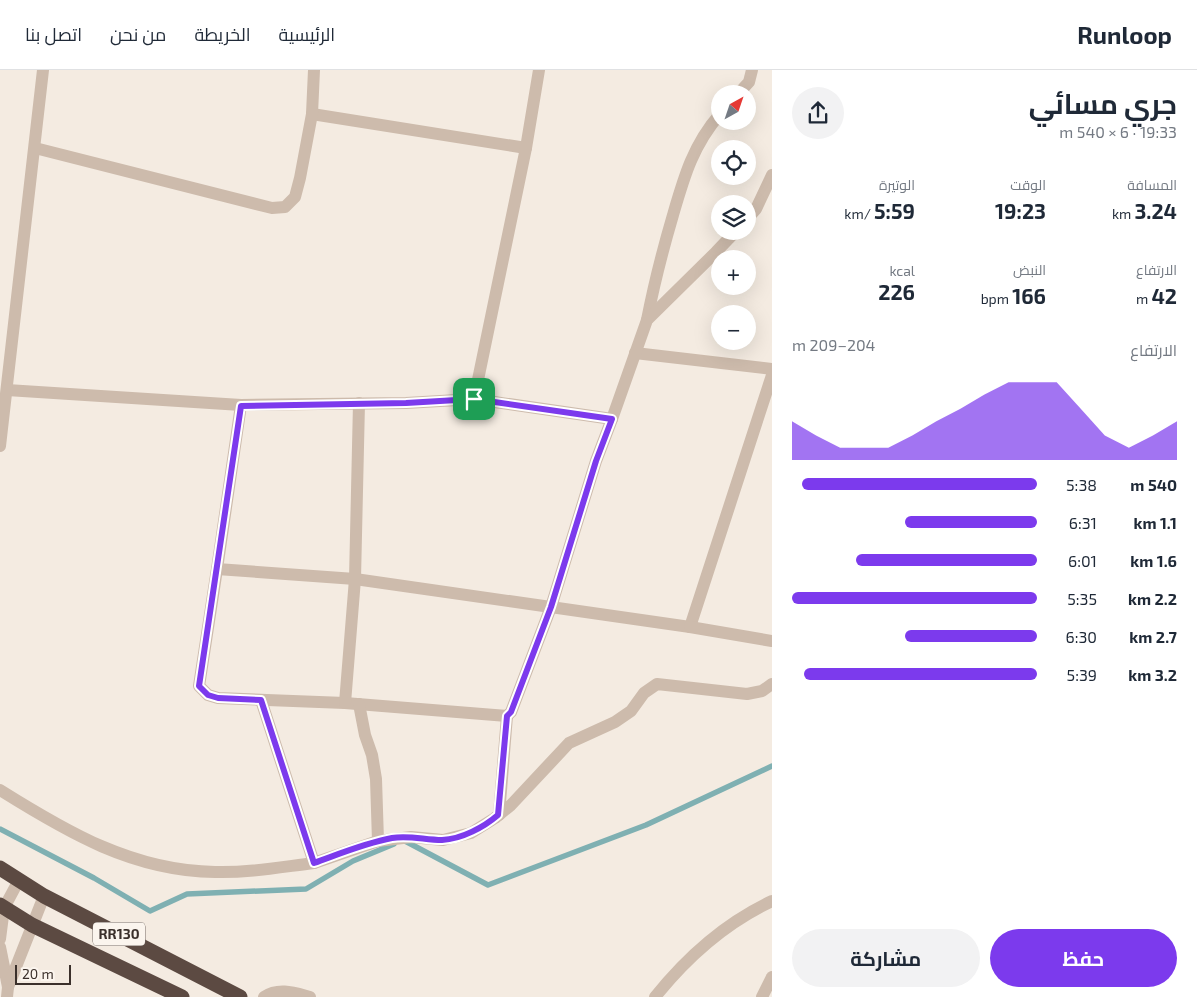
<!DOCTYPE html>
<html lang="ar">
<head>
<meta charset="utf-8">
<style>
	body { margin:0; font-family:"Exo 2",Cairo,sans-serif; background:#f2f2f3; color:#1f2937; direction:rtl; height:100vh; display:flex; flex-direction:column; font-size:19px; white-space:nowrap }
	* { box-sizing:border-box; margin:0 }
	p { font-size:16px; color:#747a83 }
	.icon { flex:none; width:28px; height:28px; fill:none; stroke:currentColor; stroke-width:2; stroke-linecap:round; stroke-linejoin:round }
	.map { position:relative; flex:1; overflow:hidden; direction:ltr }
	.side { display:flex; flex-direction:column; background:#fff; width:425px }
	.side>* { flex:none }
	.needle { width:32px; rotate:40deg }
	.controls { position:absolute; left:711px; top:15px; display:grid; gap:10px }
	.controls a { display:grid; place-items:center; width:45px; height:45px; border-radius:50%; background:#fff; box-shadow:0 5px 20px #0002; font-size:25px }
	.scale { position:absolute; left:15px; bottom:12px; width:56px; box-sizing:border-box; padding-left:5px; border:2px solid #3b302b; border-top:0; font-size:14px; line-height:18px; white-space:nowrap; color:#3b302b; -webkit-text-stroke:4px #fbf5ee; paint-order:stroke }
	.pin { position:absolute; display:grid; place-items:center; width:42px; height:42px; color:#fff; margin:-21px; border-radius:10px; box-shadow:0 2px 8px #0006 }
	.round { display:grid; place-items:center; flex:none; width:52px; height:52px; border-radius:26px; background:#f2f2f3 }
	.overview { display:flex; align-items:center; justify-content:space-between; height:85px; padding:0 20px }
	h1 { font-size:28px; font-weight:700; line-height:38px }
	.stats { display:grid; grid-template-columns:repeat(3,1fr); gap:8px; height:85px; padding:5px 20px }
	.stats div { display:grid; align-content:center }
	.stats b { font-size:21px; font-weight:700 }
	.stats small { font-size:14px; font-weight:400 }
	.stats p { font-size:14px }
	.chart { height:140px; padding:10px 20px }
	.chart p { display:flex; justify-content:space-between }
	.chart svg { width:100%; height:90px; margin-top:5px; fill:#7c3aed; opacity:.7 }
	.button { display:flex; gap:10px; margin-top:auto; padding:10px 20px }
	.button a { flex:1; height:58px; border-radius:30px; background:#7c3aed; color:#fff; font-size:20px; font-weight:700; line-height:58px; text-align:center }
	.button a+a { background:#f2f2f3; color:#1f2937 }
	ul { padding:0 20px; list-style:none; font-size:16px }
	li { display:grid; grid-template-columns:80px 60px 1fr; align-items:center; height:38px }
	li i { height:12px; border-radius:6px; background:#7c3aed }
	header { display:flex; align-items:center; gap:30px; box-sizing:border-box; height:70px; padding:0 25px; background:#fff; border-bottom:1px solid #e0e1e3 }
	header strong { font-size:24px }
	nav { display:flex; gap:28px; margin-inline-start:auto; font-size:18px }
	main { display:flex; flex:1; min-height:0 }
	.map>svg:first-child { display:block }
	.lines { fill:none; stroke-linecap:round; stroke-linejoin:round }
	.stream { stroke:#7fb0b2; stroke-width:5.5 }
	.street { stroke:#cdbbac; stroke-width:12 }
	.highway { stroke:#5c4a42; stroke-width:15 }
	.route-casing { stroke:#fff; stroke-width:10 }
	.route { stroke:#7c3aed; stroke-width:6 }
	.labels { text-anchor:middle; stroke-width:4; stroke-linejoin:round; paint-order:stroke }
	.shield { fill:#fbf5ee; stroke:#756b66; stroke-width:1 }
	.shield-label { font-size:14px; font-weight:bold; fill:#3b302b }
</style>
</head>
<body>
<header>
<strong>Runloop</strong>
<nav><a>الرئيسية</a><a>الخريطة</a><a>من نحن</a><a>اتصل بنا</a></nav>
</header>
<main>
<section class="side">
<div class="overview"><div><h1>جري مسائي</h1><p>19:33 · 6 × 540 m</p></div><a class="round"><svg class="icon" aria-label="share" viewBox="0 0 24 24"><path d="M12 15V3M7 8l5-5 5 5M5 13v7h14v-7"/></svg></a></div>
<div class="stats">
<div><p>المسافة</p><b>3.24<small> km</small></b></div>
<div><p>الوقت</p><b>19:23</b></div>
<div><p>الوتيرة</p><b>5:59<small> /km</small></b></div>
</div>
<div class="stats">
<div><p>الارتفاع</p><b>42<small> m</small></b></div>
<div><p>النبض</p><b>166<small> bpm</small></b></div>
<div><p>kcal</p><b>226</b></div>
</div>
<div class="chart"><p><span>الارتفاع</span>204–209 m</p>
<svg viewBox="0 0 160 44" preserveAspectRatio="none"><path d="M0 44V25L10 32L20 38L30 38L40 38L50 32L60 25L70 19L80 12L90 6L100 6L110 6L120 19L130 32L140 38L150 32L160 25V44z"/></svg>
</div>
<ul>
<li><b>540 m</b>5:38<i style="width:96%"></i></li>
<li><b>1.1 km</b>6:31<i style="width:54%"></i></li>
<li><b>1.6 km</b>6:01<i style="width:74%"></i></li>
<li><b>2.2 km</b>5:35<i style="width:100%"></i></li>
<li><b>2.7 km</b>6:30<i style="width:54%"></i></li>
<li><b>3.2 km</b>5:39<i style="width:95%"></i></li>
</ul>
<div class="button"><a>حفظ</a><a>مشاركة</a></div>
</section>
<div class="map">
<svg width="772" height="927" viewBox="0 0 772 927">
	<rect width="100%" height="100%" fill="#f4ebe1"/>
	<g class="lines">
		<g class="stream">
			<polyline points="0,759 94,808 150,841 187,824 306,819 353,791 394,774"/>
			<polyline points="405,771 488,815 646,755 772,696"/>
		</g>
		<g class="street">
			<polyline points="738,24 749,12 752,0"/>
			<polyline points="312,44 526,78 539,0"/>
			<polyline points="35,78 272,138 285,137 295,127 300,108 312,44 314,0"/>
			<polyline points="748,148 756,139 772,105"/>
			<path d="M647,250C654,214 663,179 673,145C684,107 693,75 720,44"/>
			<polyline points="635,283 772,299"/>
			<polyline points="7,320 241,335 406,333 474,329 612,349 647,250 716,182 736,161"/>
			<polyline points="474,329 526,78"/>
			<polyline points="241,335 217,499 355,509 690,557 772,305"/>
			<polyline points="0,376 43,0"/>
			<polyline points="217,499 199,616 208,625 218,628 345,633 507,646 511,642 551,537 596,391 612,349"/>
			<polyline points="690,557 772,571"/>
			<polyline points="345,633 355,509 359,333"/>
			<polyline points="359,634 365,665 372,685 376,709 378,771"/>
			<path d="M0,720C67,762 133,801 215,802C248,803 281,797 314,793L261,630"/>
			<polyline points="499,745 507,646"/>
			<polyline points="314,793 378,771 411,767 443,770 471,763 495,748 511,735 569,673 615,652 631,641 644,623 657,614 747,624 762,621 772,614"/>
			<polyline points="0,869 4,838 19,810"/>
			<polyline points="0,877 8,917"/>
			<polyline points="7,927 8,917 44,826"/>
			<path d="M264,927C279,917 295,923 310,927"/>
			<path d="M655,927C687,887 725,853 772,831"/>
			<polyline points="762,927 772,907"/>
		</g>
		<g class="highway">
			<polyline points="0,798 44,826 240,927"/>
			<polyline points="0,835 32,855 182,927"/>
		</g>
	</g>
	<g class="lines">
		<defs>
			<path id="route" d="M474,329L612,349L596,391L551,537L511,642L507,646L498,745C484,757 462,769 442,770C425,770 409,765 392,768C365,773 339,784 314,793L261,630L218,628L208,625L199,616L241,336L406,333Z"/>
		</defs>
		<use href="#route" class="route-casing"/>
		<use href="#route" class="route"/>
	</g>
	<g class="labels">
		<rect class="shield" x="93" y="852.5" width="52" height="23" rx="4"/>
		<g class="shield-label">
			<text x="119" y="869">RR130</text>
		</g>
	</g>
</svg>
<div class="controls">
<a><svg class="needle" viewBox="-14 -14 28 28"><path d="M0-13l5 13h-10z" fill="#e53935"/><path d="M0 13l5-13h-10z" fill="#747a83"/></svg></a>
<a><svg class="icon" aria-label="locate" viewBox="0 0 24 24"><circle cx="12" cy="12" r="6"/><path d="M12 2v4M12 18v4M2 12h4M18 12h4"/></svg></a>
<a><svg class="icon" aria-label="layers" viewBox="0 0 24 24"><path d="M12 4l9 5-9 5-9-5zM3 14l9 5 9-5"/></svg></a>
<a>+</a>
<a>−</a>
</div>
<div class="scale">20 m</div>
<div class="pin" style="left:474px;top:329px;background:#1e9e55"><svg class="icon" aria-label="arrive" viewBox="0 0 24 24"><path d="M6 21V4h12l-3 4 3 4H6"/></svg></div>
</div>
</main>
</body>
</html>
